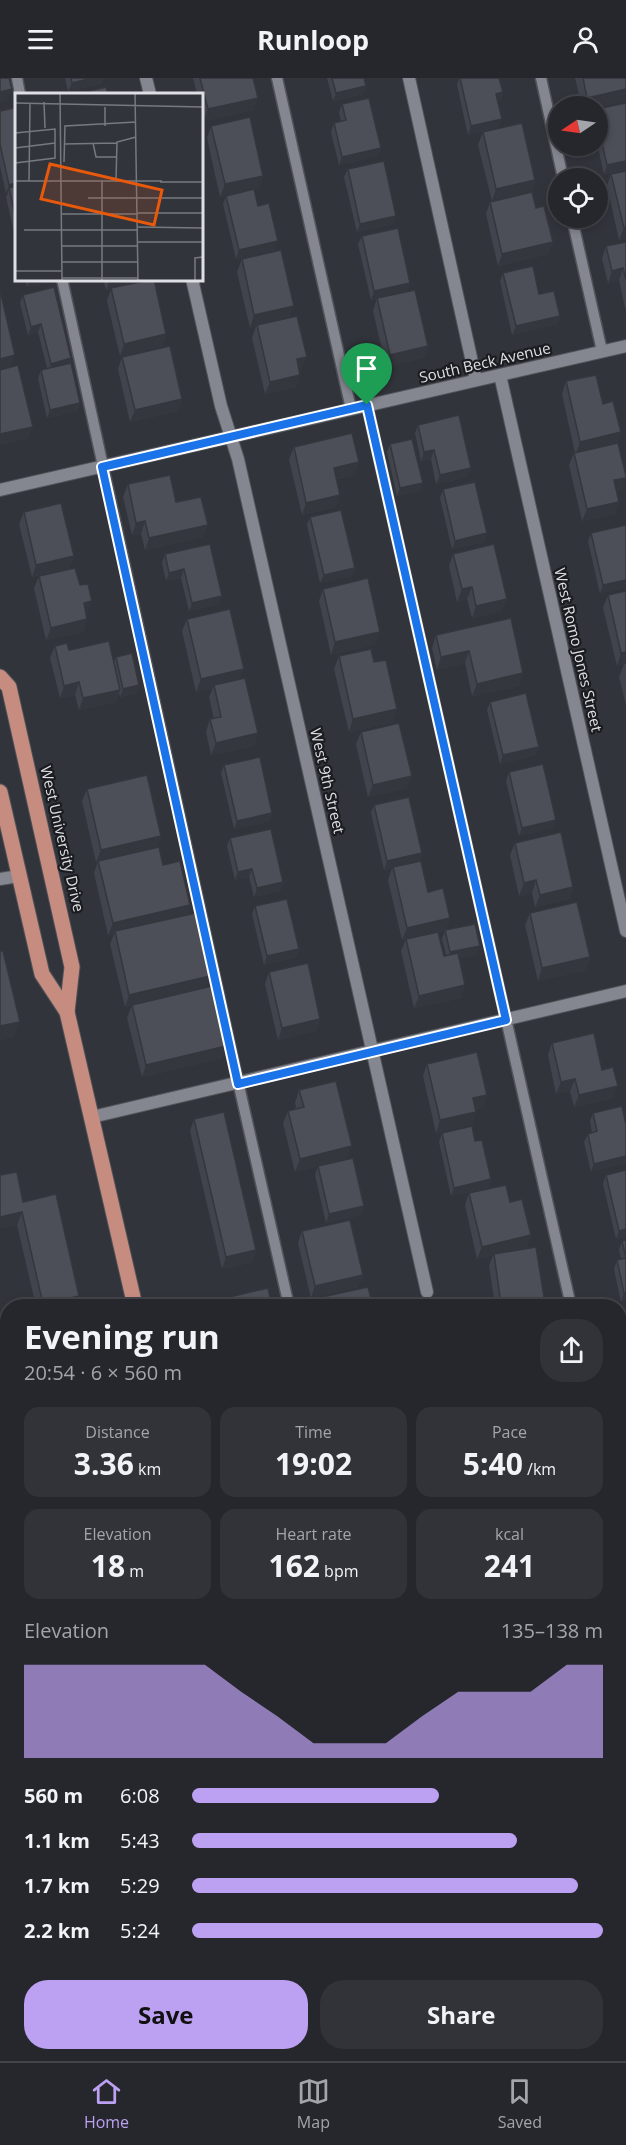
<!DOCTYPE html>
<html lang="en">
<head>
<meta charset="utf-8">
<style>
	body { margin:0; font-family:"Open Sans",sans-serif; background:#323339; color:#f1f3f6; height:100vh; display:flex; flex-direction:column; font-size:22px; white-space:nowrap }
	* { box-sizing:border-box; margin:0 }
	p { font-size:20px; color:#a4a5aa }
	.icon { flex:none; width:33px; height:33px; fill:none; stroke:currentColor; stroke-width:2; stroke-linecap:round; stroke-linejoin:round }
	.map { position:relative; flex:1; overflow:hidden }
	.sheet { position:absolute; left:0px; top:1221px; width:627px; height:762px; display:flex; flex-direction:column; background:#26272d; border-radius:24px 24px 0 0; box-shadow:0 3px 9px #0003,0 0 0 2px #424449 }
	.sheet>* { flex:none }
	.needle { width:39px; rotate:257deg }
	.controls { position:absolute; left:548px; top:18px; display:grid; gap:12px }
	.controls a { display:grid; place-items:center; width:60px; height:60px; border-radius:50%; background:#26272d; box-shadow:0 3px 9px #0003,0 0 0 2px #424449; font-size:30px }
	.pin { position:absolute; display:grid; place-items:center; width:51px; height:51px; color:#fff; margin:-62px -26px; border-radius:50% 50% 50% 0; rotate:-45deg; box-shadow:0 0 6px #0007 }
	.pin .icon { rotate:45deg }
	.round { display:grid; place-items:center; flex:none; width:63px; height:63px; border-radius:24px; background:#323339 }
	.head { display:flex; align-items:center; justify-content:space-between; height:102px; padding:0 24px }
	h1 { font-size:33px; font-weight:700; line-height:45px }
	.figures { display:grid; grid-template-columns:repeat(3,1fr); gap:9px; height:102px; padding:6px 24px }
	.figures div { display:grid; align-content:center; border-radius:15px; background:#323339; text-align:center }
	.figures b { font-size:30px; font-weight:700 }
	.figures small { font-size:16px; font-weight:400 }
	.figures p { font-size:16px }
	.chart { height:168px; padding:12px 24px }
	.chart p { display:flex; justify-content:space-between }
	.chart svg { width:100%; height:108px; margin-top:6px; fill:#bca0f2; opacity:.7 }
	.cta { display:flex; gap:12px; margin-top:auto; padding:12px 24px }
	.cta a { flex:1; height:69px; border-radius:24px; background:#bca0f2; color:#111; font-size:24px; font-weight:700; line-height:69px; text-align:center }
	.cta a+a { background:#323339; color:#f1f3f6 }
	ul { padding:0 24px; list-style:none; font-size:20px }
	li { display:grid; grid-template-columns:96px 72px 1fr; align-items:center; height:45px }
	li i { height:15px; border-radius:8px; background:#bca0f2 }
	header { display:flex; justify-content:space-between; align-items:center; height:78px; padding:0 24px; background:#26272d; font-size:27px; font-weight:700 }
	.dock { display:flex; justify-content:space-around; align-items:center; height:84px; border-top:2px solid #424449; background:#26272d; font-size:16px; color:#a4a5aa }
	.dock a { display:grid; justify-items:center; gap:3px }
	.dock .on { color:#bca0f2 }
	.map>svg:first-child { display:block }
	.built { fill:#373b49 }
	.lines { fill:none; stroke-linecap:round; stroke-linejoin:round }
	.service-casing { stroke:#515359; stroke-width:13 }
	.minor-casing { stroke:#515359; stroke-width:14 }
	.secondary-casing { stroke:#515359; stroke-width:14 }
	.primary-casing { stroke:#515359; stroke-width:17 }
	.service { stroke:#848790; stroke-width:10 }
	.minor { stroke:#848790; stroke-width:12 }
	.secondary { stroke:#a58988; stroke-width:12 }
	.primary { stroke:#c68c7f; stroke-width:15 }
	.wall { fill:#41444c }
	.shaded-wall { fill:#35373e }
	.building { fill:#4c4f58; stroke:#35373e; stroke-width:1.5 }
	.route-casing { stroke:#fff; stroke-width:12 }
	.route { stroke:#1a73e8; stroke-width:8 }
	.labels { text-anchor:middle; stroke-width:4.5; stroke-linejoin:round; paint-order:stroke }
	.street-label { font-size:15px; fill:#dee0e5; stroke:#1b1c20 }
	.inset-road { fill:none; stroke:#777980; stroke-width:1.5 }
	.view { fill:#e8590c; fill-opacity:0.15; stroke:#e8590c; stroke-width:3 }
	.inset-edge { fill:none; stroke:#dee0e5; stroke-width:3 }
</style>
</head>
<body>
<header><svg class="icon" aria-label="menu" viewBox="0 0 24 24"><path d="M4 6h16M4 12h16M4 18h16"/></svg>Runloop<svg class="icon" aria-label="person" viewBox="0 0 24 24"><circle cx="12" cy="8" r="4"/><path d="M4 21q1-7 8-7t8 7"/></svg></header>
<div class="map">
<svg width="626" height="1983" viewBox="0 0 626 1983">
	<rect width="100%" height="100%" fill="#32343c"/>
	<polygon class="built" points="33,1976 252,1976 254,1983 35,1983"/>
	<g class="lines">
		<defs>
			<g id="service">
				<polyline points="17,0 20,16"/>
				<polyline points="277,0 351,331"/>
				<polyline points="541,0 563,100"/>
				<polyline points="572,140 602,273"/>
				<polyline points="62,201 234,986 289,1228"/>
				<polyline points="367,327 571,1228"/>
				<polyline points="620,1440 626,1467"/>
				<polyline points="0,1902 8,1932"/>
				<polyline points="18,1976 20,1983"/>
			</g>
			<g id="minor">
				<polyline points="146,0 150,16"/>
				<polyline points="409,0 476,302"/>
				<polyline points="192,201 221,328 238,381 427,1214"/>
				<polyline points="500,297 626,853"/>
				<polyline points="0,412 626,268"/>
				<polyline points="0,801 19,798"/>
				<polyline points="92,1039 626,913"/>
			</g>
			<g id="secondary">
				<polyline points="620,1631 626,1630"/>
				<polyline points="0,1788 8,1786"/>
			</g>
			<g id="primary">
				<polyline points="0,599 9,609 72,889 67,934 135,1228"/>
				<polyline points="0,714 42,896 67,934"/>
				<polyline points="304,1976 306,1983"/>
			</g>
		</defs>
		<use href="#service" class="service-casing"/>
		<use href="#minor" class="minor-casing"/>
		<use href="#secondary" class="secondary-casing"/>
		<use href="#primary" class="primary-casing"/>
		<use href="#service" class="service"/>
		<use href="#minor" class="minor"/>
		<use href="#secondary" class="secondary"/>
		<use href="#primary" class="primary"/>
	</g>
	<g class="wall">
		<polygon points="65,0 103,0 101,6 68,13"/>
		<polygon points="193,0 253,0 258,20 253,32 203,43 201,34 201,16 197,16"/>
		<polygon points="327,0 364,0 366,8 363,16 333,23"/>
		<polygon points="459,0 499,0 503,14 500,23 498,23 498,50 468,57 457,7"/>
		<polygon points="575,0 626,0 624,23 597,29 582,28"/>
		<polygon points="626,25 626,91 604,96 597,65 597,31"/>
		<polygon points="342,26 381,70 377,78 339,87 331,54 334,45 341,44 339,34"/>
		<polygon points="0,33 16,42 16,163 6,119 8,115 6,115 0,88"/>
		<polygon points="211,48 263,98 259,110 220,119 207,60"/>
		<polygon points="483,54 535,102 531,114 492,123 478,67"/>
		<polygon points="348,91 393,146 357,154 344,99"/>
		<polygon points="611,96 626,160 619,162 607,108"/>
		<polygon points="226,118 258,128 275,172 236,181 223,126"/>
		<polygon points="490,124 536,130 553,164 548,176 498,188 486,136"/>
		<polygon points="362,158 410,205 407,213 371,222 358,166"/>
		<polygon points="626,164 626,230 625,230 619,202 608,205 602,181 606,168"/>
		<polygon points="242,181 289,240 302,291 299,292 296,309 265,316 252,260 256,248 250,250 237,194"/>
		<polygon points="503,195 539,216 560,238 557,246 512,257 500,203"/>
		<polygon points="25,201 50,201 49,204 27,209"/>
		<polygon points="103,201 147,201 146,202 166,256 162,268 120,278 107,223 111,211 106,212"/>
		<polygon points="23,217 71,280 70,285 80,325 77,333 47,340 38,300 41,292 47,290 38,254 28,257 20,225"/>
		<polygon points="377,220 428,268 423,280 386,289 373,233"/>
		<polygon points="122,279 182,321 178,333 130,344 118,291"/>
		<polygon points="566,303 603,326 621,354 617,365 622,412 617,413 619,424 615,436 582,443 569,387 574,375 575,375 562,316"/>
		<polygon points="418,347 468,399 436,406 431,381 421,383 415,355"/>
		<polygon points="390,366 423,405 419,413 397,418 387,374"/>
		<polygon points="294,369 355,397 336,401 336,429 302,437 289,381"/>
		<polygon points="128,406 176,424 203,459 145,472 141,456 132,457 123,419"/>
		<polygon points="443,411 487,455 484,464 452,471 440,420"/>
		<polygon points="24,434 74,478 69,491 32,499 19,446"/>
		<polygon points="310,439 355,490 352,498 320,505 307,447"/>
		<polygon points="626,447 600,516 588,463 591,455"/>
		<polygon points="210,466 219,526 189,533 181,500 166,503 162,485 165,476"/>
		<polygon points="453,476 502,533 472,540 467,521 457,524 449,488"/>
		<polygon points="39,498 80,507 92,523 87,535 86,535 87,541 83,554 46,562 34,510"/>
		<polygon points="323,511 376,566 331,577 319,523"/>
		<polygon points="608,517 626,585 617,588 603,530"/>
		<polygon points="187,541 240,601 258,655 254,668 211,677 206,654 210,641 214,641 209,619 213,610 196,614 182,553"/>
		<polygon points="436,557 523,595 519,608 472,618 465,585 437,592 432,570"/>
		<polygon points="55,568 114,584 116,579 139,607 136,616 120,619 119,615 116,624 79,632 75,617 60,620 50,580"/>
		<polygon points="339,578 374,584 393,644 349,654 334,591"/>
		<polygon points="624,586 626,586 626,627 619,599"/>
		<polygon points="490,624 536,677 500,686 487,632"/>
		<polygon points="361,654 407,710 368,719 356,666"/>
		<polygon points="224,687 272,735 269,743 234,751 221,695"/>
		<polygon points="509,694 553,750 519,758 506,703"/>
		<polygon points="87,711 157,769 163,787 190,827 187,837 206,910 222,980 142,999 127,940 132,927 125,929 110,866 114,856 108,857 94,795 98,783 96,784 82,723"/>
		<polygon points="374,727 422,775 419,783 428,814 450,840 445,852 438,854 444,878 446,877 442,861 445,852 477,877 459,880 461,920 414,930 401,873 406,861 402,862 388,802 392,790 384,792 371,735"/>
		<polygon points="230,760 283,804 280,813 254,819 249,799 235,802 227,768"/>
		<polygon points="515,765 573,809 569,821 535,829 532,815 519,818 510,777"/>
		<polygon points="255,828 299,871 296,879 264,887 252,836"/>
		<polygon points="530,835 590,879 586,892 538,903 525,847"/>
		<polygon points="269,894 320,941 316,953 278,962 265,906"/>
		<polygon points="552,965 602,992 613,1020 574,1029 570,1013 556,1016 548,977"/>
		<polygon points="427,986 487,1017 483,1029 476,1031 476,1034 472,1046 436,1055 423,998"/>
		<polygon points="299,1012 347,1081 320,1088 364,1128 361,1137 326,1145 315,1097 318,1088 295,1094 283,1045 288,1033 296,1030 295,1025"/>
		<polygon points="622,1028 591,1094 584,1064 588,1056 592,1055 590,1043 593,1035"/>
		<polygon points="194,1041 256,1172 252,1184 222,1191 190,1053"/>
		<polygon points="442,1055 475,1063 491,1101 488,1110 451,1118 439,1064"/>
		<polygon points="626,1092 626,1159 616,1161 603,1106 606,1097"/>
		<polygon points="469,1115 510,1124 531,1157 526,1170 511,1173 545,1225 562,1228 495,1228 489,1188 493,1177 477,1181 465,1127"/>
		<polygon points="23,1124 75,1228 36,1228 17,1147"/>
		<polygon points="302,1153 363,1197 358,1209 311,1220 298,1165"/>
		<polygon points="626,1162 626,1222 621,1224 614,1191 617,1182 621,1181 619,1172 622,1163"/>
		<polygon points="322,1219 324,1228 319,1228"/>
		<polygon points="4,1289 8,1289 8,1335 0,1302"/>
		<polygon points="0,1425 8,1672 2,1674 0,1667"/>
		<polygon points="155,1976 189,1976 191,1983 156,1983"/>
		<polygon points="381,1976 467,1976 434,1983 382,1983"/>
		<polygon points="605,1976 620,1976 626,1983 607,1983"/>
	</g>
	<g class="shaded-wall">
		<polygon points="92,0 103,0 101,6 68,13 72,5"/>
		<polygon points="366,8 363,16 333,23 336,15"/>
		<polygon points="12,11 7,23 0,25 0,14"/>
		<polygon points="626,11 626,17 624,23 597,29 584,28 587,20"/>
		<polygon points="503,14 500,23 493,24 496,16"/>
		<polygon points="258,20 253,32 203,43 208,31"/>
		<polygon points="502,41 498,50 468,57 471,48"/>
		<polygon points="381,70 377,78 339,87 342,79"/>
		<polygon points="626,83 626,91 604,96 607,87"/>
		<polygon points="263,98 259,110 220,119 225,106"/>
		<polygon points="535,102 531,114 492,123 496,111"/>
		<polygon points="16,105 16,113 9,110 8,115 6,115 9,107"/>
		<polygon points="396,138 393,146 357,154 360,146"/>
		<polygon points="626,149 626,160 619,162 624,150"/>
		<polygon points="278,163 275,172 236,181 239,172"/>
		<polygon points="553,164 548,176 498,188 502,176"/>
		<polygon points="623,190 619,202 608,205 612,193"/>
		<polygon points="30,201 50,201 49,204 27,209"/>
		<polygon points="110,201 147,201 146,203 106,212"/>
		<polygon points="410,205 407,213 371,222 374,213"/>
		<polygon points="294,228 289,241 250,250 254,237"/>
		<polygon points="560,238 557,246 512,257 516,248"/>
		<polygon points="41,246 38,254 28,257 31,249"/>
		<polygon points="166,256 162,268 120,278 124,266"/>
		<polygon points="428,268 423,280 386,289 390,277"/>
		<polygon points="15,277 11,290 0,292 0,281"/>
		<polygon points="307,279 302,291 292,293 297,281"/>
		<polygon points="71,280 68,289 48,294 51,286"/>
		<polygon points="300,297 296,309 265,316 270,304"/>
		<polygon points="182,321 178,333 130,344 135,332"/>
		<polygon points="80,325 77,333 47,340 50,332"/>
		<polygon points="33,349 28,361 0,367 0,356"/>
		<polygon points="621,354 616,367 576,376 580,364"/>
		<polygon points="434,372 431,381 421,383 424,374"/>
		<polygon points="359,384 355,397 329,402 334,390"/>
		<polygon points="471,390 468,399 436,406 440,397"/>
		<polygon points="626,400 622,412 610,414 614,402"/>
		<polygon points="423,405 419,413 397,418 400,410"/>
		<polygon points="340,417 336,429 302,437 306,425"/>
		<polygon points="619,424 615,436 582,443 587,431"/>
		<polygon points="145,443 141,456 132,457 136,445"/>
		<polygon points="208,447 203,459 145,472 149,460"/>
		<polygon points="487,455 484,464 452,471 455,463"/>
		<polygon points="74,478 69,491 32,499 36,487"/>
		<polygon points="355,490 352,498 320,505 324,497"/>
		<polygon points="184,491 181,500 166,503 169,495"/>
		<polygon points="626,502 626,510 600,516 603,507"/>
		<polygon points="472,509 467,521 457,524 462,511"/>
		<polygon points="222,518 219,526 189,533 192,525"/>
		<polygon points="507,521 502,533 472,540 476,528"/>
		<polygon points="92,523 87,535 79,537 84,525"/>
		<polygon points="87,541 83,554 46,562 51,550"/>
		<polygon points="380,554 376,566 331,577 335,564"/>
		<polygon points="469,573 465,585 437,592 441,579"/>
		<polygon points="626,574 626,585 617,588 621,575"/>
		<polygon points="244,591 239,604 214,607 213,610 196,614 201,601"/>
		<polygon points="523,595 519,608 472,618 477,606"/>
		<polygon points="79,604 75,617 60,620 64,608"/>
		<polygon points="139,607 136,616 120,619 123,611"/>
		<polygon points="120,612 116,624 79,632 83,620"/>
		<polygon points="397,631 393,644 349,654 353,641"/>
		<polygon points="258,655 254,668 211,677 216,665"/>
		<polygon points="539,669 536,677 500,686 503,677"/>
		<polygon points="412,698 407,710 368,719 373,707"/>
		<polygon points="272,735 269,743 234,751 237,743"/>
		<polygon points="556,742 553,750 519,758 522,750"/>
		<polygon points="161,758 157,770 96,784 101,772"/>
		<polygon points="422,775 419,784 384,792 387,783"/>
		<polygon points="252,791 249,799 235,802 238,794"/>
		<polygon points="536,802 532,815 519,818 524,805"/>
		<polygon points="283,804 280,813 254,819 257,810"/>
		<polygon points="573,809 569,821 535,829 540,817"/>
		<polygon points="190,827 186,839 115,853 114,856 108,857 113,845"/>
		<polygon points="450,840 445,852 402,862 407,850"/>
		<polygon points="480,868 477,877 447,883 450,874"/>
		<polygon points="299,871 296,879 264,887 267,878"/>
		<polygon points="590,879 586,892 538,903 542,890"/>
		<polygon points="210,898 206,910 125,929 129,917"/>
		<polygon points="465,907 461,920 414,930 419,918"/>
		<polygon points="320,941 316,953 278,962 282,950"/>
		<polygon points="20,944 14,959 0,963 0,948"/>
		<polygon points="226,968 222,980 142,999 146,987"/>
		<polygon points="575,1001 570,1013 556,1016 561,1004"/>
		<polygon points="618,1008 613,1020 574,1029 579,1017"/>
		<polygon points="487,1017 483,1029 469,1032 473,1020"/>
		<polygon points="476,1034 472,1046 436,1055 440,1042"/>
		<polygon points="352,1068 347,1081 295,1094 300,1081"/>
		<polygon points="626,1078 626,1086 591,1094 594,1086"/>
		<polygon points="491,1101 488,1110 451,1118 454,1110"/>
		<polygon points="364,1128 361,1137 326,1145 329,1136"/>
		<polygon points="22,1134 17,1147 0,1151 0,1139"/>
		<polygon points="626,1151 626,1159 616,1161 619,1153"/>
		<polygon points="531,1157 526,1170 477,1181 482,1169"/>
		<polygon points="256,1172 252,1184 222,1191 226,1179"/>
		<polygon points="363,1197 358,1209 311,1220 315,1208"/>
		<polygon points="624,1215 626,1215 626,1222 621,1224"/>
		<polygon points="79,1218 75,1228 42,1228 43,1226"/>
		<polygon points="518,1224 516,1228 500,1228 501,1226"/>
		<polygon points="7,1658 8,1672 2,1674"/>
		<polygon points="417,1976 467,1976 434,1983 389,1983 389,1982"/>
	</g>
	<g class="building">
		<polygon points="0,0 9,0 12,11 0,14"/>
		<polygon points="71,0 92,0 72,5"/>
		<polygon points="200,0 253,0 258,20 208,31"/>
		<polygon points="332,0 364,0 366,8 336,15"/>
		<polygon points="460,0 499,0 503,14 496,16 502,41 471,48"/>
		<polygon points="583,0 626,0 626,11 587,20"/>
		<polygon points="106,9 108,16 77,16"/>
		<polygon points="369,20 381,70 342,79 334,45 346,42 342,26"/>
		<polygon points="626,25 626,83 607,87 597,43 597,31"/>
		<polygon points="14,30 16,42 16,105 9,107 0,66 0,33"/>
		<polygon points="250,39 263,98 225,106 211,48"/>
		<polygon points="522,45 535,102 496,111 483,54"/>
		<polygon points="384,83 396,138 360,146 348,91"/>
		<polygon points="626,93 626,149 624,150 611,96"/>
		<polygon points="16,108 16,141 9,110"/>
		<polygon points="254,111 258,128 269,125 278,163 239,172 226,118"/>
		<polygon points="532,114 536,130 544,128 553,164 502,176 490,124"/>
		<polygon points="398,150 410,205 374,213 362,158"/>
		<polygon points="626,164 626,202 623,190 612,193 606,168"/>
		<polygon points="281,172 294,228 254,237 242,181"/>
		<polygon points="533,188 539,216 554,213 560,238 516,248 503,195"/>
		<polygon points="154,201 166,256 124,266 111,210"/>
		<polygon points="54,209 71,280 51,286 41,246 31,249 23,217"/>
		<polygon points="0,212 15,277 0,281"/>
		<polygon points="415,212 428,268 390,277 377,220"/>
		<polygon points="297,238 307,279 297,281 300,297 270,304 257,247"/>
		<polygon points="170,268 182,321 135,332 122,279"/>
		<polygon points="71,285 80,325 50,332 41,292"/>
		<polygon points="18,287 33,349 0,356 0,292"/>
		<polygon points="596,297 603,326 613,323 621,354 580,364 566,303"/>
		<polygon points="459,337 471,390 440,397 434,372 424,374 418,347"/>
		<polygon points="352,355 359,384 334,390 340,417 306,425 294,369"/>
		<polygon points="412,361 423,405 400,410 390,366"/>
		<polygon points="618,365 626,398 626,400 614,402 619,424 587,431 574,375"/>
		<polygon points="170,397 176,424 201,419 208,447 149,460 145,443 136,445 128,406"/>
		<polygon points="475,404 487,455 455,463 443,411"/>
		<polygon points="61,425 74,478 36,487 24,434"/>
		<polygon points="341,432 355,490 324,497 310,439"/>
		<polygon points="626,447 626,502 603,507 591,455"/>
		<polygon points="210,466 222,518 192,525 184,491 169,495 165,476"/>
		<polygon points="494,466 507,521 476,528 472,509 462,511 453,476"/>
		<polygon points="75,490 80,507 88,506 92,523 84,525 87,541 51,550 39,498"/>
		<polygon points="368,500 380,554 335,564 323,511"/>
		<polygon points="626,513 626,574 621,575 608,517"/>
		<polygon points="230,531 244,591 201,601 187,541"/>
		<polygon points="511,540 523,595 477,606 469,573 441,579 436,557"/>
		<polygon points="109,563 120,612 83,620 79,604 64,608 55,568 67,565 69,572"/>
		<polygon points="371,571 374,584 386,582 397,631 353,641 339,578"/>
		<polygon points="132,575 139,607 123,611 116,579"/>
		<polygon points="245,600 258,655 216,665 210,641 221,639 214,607"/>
		<polygon points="526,615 539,669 503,677 490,624"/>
		<polygon points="399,645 412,698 373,707 361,654"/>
		<polygon points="260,679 272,735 237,743 224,687"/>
		<polygon points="543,686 556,742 522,750 509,694"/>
		<polygon points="147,697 161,758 101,772 87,711"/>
		<polygon points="409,719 422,775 387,783 374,727"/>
		<polygon points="271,751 283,804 257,810 252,791 238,794 230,760"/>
		<polygon points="561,754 573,809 540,817 536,802 524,805 515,765"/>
		<polygon points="159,769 163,787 180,783 190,827 113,845 98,783"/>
		<polygon points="421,783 428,814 443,810 450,840 407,850 393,789"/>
		<polygon points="287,821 299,871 267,878 255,828"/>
		<polygon points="577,824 590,879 542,890 530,835"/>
		<polygon points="196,835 210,898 129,917 115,853"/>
		<polygon points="475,846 480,868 450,874 445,852"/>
		<polygon points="438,854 444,878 458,875 465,907 419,918 406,861"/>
		<polygon points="0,873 3,873 20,944 0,948"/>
		<polygon points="308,885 320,941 282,950 269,894"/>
		<polygon points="212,908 226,968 146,987 132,927"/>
		<polygon points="594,955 602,992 613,989 618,1008 579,1017 575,1001 561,1004 552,965"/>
		<polygon points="477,974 487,1017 473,1020 476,1034 440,1042 427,986"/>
		<polygon points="336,1003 352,1068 300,1081 288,1033 304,1029 299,1012"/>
		<polygon points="622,1028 626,1047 626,1078 594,1086 588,1056 597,1053 593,1035"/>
		<polygon points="224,1034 256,1172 226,1179 194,1041"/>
		<polygon points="472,1048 475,1063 482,1062 491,1101 454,1110 442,1055"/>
		<polygon points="353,1080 364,1128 329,1136 318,1088"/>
		<polygon points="626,1092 626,1151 619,1153 606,1097"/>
		<polygon points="17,1094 23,1124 56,1116 79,1218 43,1226 22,1134 0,1139 0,1097"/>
		<polygon points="506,1107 510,1124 522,1121 531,1157 482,1169 469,1115"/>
		<polygon points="350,1142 363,1197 315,1208 302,1153"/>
		<polygon points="626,1162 626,1215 624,1215 617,1182 626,1180 622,1163"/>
		<polygon points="536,1169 545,1225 561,1222 562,1228 519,1228 518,1224 501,1226 494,1176"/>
		<polygon points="368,1209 373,1228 324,1228 322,1219"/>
		<polygon points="268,1210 272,1228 219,1228 217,1222"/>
		<polygon points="4,1289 8,1289 8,1303"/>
		<polygon points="0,1425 8,1458 7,1658 0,1627"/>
		<polygon points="626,1682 626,1983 616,1983 614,1976 620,1976 620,1683"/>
		<polygon points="162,1976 189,1976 191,1983 163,1983"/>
		<polygon points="388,1976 417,1976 389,1982"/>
	</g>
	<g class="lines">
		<defs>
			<polygon id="route" points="367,327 506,942 238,1006 102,389"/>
		</defs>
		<use href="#route" class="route-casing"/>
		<use href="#route" class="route"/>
	</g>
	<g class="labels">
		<g class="street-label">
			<text transform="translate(485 285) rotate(-13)" y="5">South Beck Avenue</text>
			<text transform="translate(578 572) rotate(77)" y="5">West Romo Jones Street</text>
			<text transform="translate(327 703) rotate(77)" y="5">West 9th Street</text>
			<text transform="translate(62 761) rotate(77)" y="5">West University Drive</text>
		</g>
	</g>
	<g transform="translate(15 15)">
		<rect width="188" height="188" fill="#32343c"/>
		<path class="inset-road" d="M45,0L47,187M120,0L123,187M29,9L30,35M0,10L188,14M90,14V33M0,40L40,36V65L0,70M78,50L81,64H101M49,51L102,50M0,55L40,50M49,69L50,33L121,29M101,87L102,49L121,44M0,88H147M14,88L15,10M87,88V187M145,89H188M73,105H188M123,120H188M47,121H123M123,134L188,135M9,137H123M123,149H188M47,153H123M47,169H123M0,178H47M47,185H123M180,187V165L188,164"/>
		<path class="view" d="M35,71L147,97L139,132L26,106Z"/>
		<rect width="188" height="188" class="inset-edge"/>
	</g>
</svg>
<div class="controls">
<a><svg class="needle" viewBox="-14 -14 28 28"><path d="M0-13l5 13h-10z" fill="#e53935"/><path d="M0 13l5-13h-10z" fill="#a4a5aa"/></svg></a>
<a><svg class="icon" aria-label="locate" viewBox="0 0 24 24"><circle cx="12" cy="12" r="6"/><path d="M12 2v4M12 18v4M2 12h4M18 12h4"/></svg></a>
</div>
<div class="pin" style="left:367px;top:327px;background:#1e9e55"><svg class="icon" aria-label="arrive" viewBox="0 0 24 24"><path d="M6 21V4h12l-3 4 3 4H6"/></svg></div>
<section class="sheet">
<div class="head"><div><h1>Evening run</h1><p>20:54 · 6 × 560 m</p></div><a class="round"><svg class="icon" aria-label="share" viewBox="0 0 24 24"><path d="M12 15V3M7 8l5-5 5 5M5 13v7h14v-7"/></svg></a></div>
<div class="figures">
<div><p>Distance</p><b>3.36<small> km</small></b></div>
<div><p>Time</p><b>19:02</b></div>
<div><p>Pace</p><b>5:40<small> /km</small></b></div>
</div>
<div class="figures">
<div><p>Elevation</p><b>18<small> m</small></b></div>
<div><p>Heart rate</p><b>162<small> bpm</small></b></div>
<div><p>kcal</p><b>241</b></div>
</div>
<div class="chart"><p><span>Elevation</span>135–138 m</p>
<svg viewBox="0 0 160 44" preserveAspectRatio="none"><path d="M0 44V6L10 6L20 6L30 6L40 6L50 6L60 17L70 27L80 38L90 38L100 38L110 27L120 17L130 17L140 17L150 6L160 6V44z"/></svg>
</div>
<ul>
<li><b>560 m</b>6:08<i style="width:60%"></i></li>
<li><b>1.1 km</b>5:43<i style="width:79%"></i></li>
<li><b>1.7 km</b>5:29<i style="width:94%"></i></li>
<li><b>2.2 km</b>5:24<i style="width:100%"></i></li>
</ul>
<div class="cta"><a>Save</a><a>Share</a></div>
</section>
</div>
<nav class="dock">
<a class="on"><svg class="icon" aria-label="home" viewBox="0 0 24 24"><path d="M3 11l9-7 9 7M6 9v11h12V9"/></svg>Home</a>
<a><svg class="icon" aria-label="map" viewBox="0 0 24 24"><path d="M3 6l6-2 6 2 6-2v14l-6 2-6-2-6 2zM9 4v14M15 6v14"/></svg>Map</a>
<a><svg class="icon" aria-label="saved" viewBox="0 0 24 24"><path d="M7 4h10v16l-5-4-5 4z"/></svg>Saved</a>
</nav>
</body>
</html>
